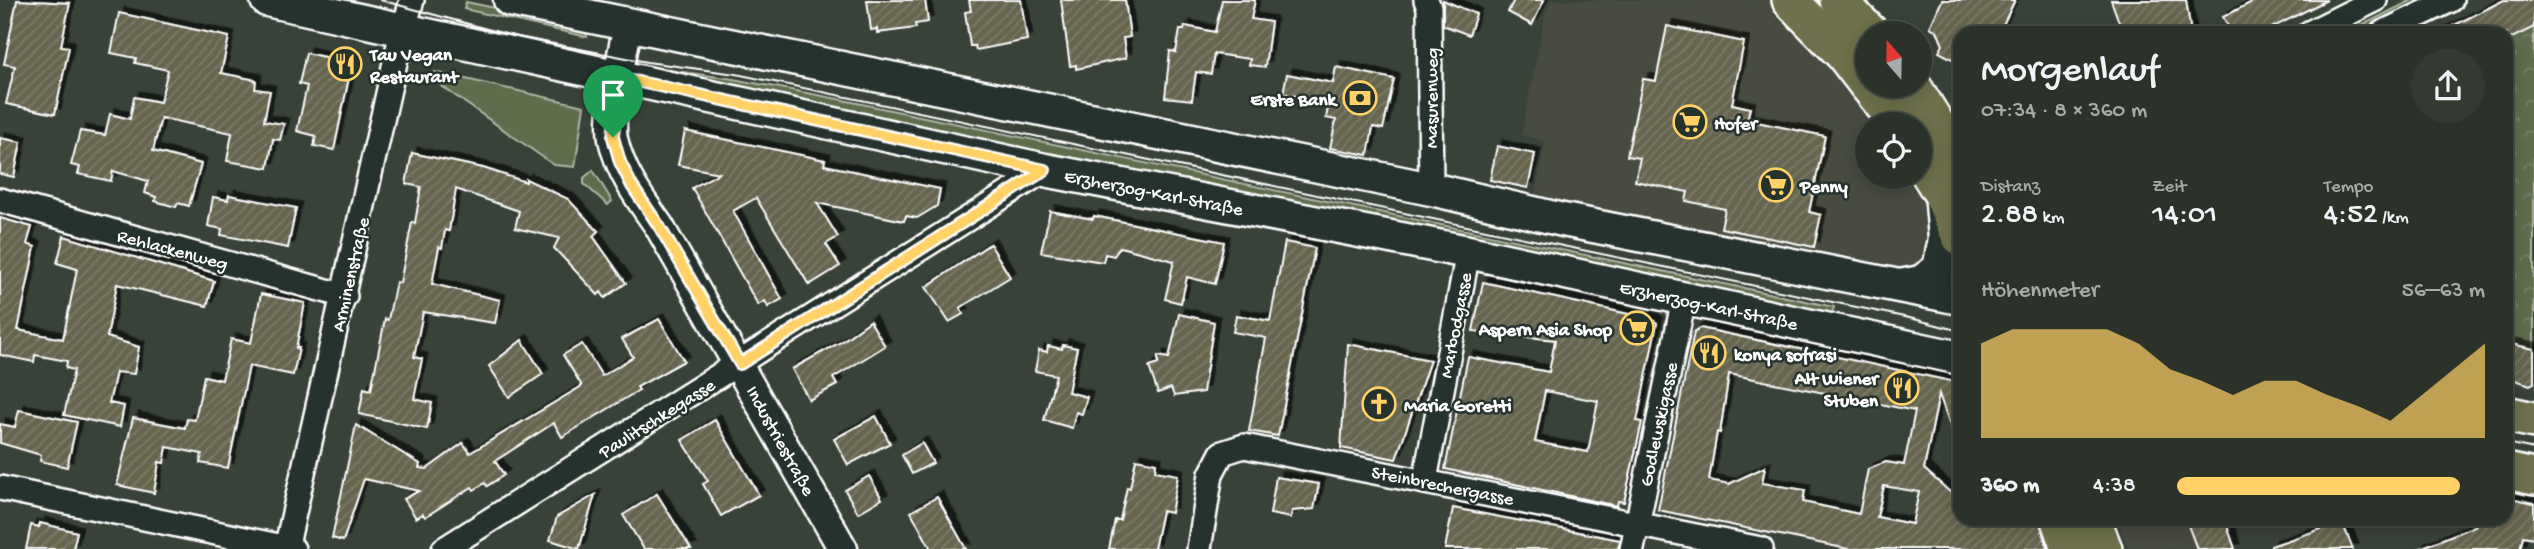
<!DOCTYPE html>
<html lang="de">
<head>
<meta charset="utf-8">
<style>
	body { margin:0; font-family:"Gochi Hand",sans-serif; background:#333a32; color:#f1f3f6; height:100vh; display:flex; flex-direction:column; font-size:26px; white-space:nowrap }
	* { box-sizing:border-box; margin:0 }
	p { font-size:23px; color:#a6aaa8 }
	.icon { flex:none; width:38px; height:38px; fill:none; stroke:currentColor; stroke-width:2; stroke-linecap:round; stroke-linejoin:round }
	.map { position:relative; flex:1; overflow:hidden }
	.drawer { position:absolute; left:1953px; top:26px; width:560px; height:500px; display:flex; flex-direction:column; background:#2b322a; border-radius:21px; box-shadow:0 4px 18px #0003,0 0 0 2px #474d47 }
	.drawer>* { flex:none }
	.needle { width:46px; rotate:340deg }
	.fabs { position:absolute; left:1855px; top:21px; display:grid; gap:14px }
	.fabs a { display:grid; place-items:center; width:77px; height:77px; border-radius:50%; background:#2b322a; box-shadow:0 4px 18px #0003,0 0 0 2px #474d47; font-size:35px }
	.pin { position:absolute; display:grid; place-items:center; width:60px; height:60px; color:#fff; margin:-72px -30px; border-radius:50% 50% 50% 0; rotate:-45deg; box-shadow:0 0 7px #0007 }
	.pin .icon { rotate:45deg }
	.round { display:grid; place-items:center; flex:none; width:74px; height:74px; border-radius:37px; background:#333a32 }
	.summary { display:flex; align-items:center; justify-content:space-between; height:119px; padding:0 28px }
	h1 { font-size:38px; font-weight:600; line-height:52px }
	.figures { display:grid; grid-template-columns:repeat(3,1fr); gap:10px; height:119px; padding:7px 28px }
	.figures div { display:grid; align-content:center }
	.figures b { font-size:30px; font-weight:600 }
	.figures small { font-size:19px; font-weight:400 }
	.figures p { font-size:19px }
	.chart { height:196px; padding:14px 28px }
	.chart p { display:flex; justify-content:space-between }
	.chart svg { width:100%; height:126px; margin-top:7px; fill:#ffd166; opacity:.7 }
	ul { padding:0 28px; list-style:none; font-size:23px }
	li { display:grid; grid-template-columns:112px 84px 1fr; align-items:center; height:52px }
	li i { height:18px; border-radius:9px; background:#ffd166 }
	.map>svg:first-child { display:block }
	.built { fill:#464c3f }
	.grass { fill:#5f6d4e; stroke:#afb6a6; stroke-width:2 }
	.forest { fill:url(#forest-crowns); stroke:#afb6a6; stroke-width:2 }
	.building { fill:url(#building-hatch); stroke:#fff; stroke-width:2; fill-rule:evenodd; filter:url(#shadow) }
	.lines { fill:none; stroke-linecap:round; stroke-linejoin:round }
	.minor-casing { stroke:#fff; stroke-width:28 }
	.tertiary-casing { stroke:#fff; stroke-width:33 }
	.secondary-casing { stroke:#fff; stroke-width:37 }
	.primary-casing { stroke:#fff; stroke-width:40 }
	.minor { stroke:#26332d; stroke-width:23 }
	.tertiary { stroke:#26332d; stroke-width:28 }
	.secondary { stroke:#26332d; stroke-width:32 }
	.primary { stroke:#6e714b; stroke-width:35 }
	.tram { stroke:#fff; stroke-width:2 }
	.route-casing { stroke:#fff; stroke-width:14 }
	.route { stroke:#ffd166; stroke-width:9 }
	.labels { text-anchor:middle; stroke-width:5; stroke-linejoin:round; paint-order:stroke }
	.poi-label { font-size:19px; font-weight:bold; fill:#fff; stroke:#26332d; text-anchor:start }
	.street-label { font-size:19px; fill:#fff; stroke:#26332d }
</style>
</head>
<body>
<div class="map">
<svg width="2534" height="549" viewBox="0 0 2534 549">
	<defs>
		<pattern id="forest-crowns" width="20" height="18" patternUnits="userSpaceOnUse" patternTransform="scale(1.75)"><rect width="20" height="18" fill="#5f6d4e"/><path d="M2 6a3 3 0 1 1 6 0M12 15a3 3 0 1 1 6 0" fill="none" stroke="#778369"/></pattern>
		<pattern id="building-hatch" width="6" height="6" patternUnits="userSpaceOnUse" patternTransform="scale(1.75)"><rect width="6" height="6" fill="#666550"/><path d="M-1 1l2-2M0 6l6-6M5 7l2-2" fill="none" stroke="#7d7c6a"/></pattern>
		<filter id="shadow"><feDropShadow dx="5.5" dy="-5.5" stdDeviation="0" flood-color="#0009"/></filter>
	</defs>
	<rect width="100%" height="100%" fill="#394238"/>
	<filter id="ink" filterUnits="userSpaceOnUse"><feTurbulence type="fractalNoise" baseFrequency=".0143" numOctaves="2"/><feDisplacementMap in="SourceGraphic" scale="14" xChannelSelector="R" yChannelSelector="G"/><feConvolveMatrix kernelMatrix="1 2 1 2 8 2 1 2 1" color-interpolation-filters="sRGB"/></filter>
	<g filter="url(#ink)">
		<g class="built">
			<polygon points="1551,0 1770,0 1877,124 1867,124 1867,177 1912,177 1932,216 1937,286 1531,219 1545,141 1521,135 1546,11"/>
			<polygon points="2117,520 2225,520 2238,549 2128,549"/>
		</g>
		<g class="grass">
			<polygon points="2412,0 2440,0 2376,33 2347,33"/>
			<polygon points="466,2 581,26 586,29 587,37 464,9"/>
			<polygon points="662,69 733,79 838,99 1834,307 1831,318 660,74"/>
			<polygon points="435,72 584,106 575,167 554,165 437,83 432,78"/>
			<polygon points="593,170 612,201 608,205 584,184 584,178"/>
		</g>
		<polygon class="forest" points="2534,27 2534,349 2507,344 2510,330 2506,329 2506,36"/>
		<g class="building">
			<polygon points="17,0 70,3 61,46 69,47 55,114 6,104 15,66 4,64"/>
			<polygon points="867,0 925,0 928,22 915,24 916,28 877,33 877,29 871,30"/>
			<polygon points="969,0 1021,0 1027,40 976,50 975,46 970,46 965,12 971,11"/>
			<polygon points="1061,0 1125,0 1130,37 1123,38 1126,58 1076,69 1076,65 1070,66"/>
			<polygon points="1222,0 1255,0 1251,19 1271,22 1265,67 1249,65 1250,59 1214,54 1211,74 1196,72 1192,100 1165,97 1170,51 1176,52 1180,30 1184,30 1185,26 1215,32"/>
			<polygon points="1443,0 1476,14 1469,35 1443,25"/>
			<polygon points="1514,0 1544,0 1532,25 1508,12"/>
			<polygon points="1942,0 2015,0 1999,33 1960,33 1960,63 1939,52 1943,45 1937,31 1930,27"/>
			<polygon points="2111,0 2186,0 2191,33 2123,33"/>
			<polygon points="2256,0 2327,0 2262,33 2232,33 2223,17"/>
			<polygon points="2504,0 2534,0 2534,27 2506,41 2506,33 2439,33"/>
			<polygon points="119,13 229,37 221,73 256,80 255,89 270,91 264,121 284,124 280,140 273,139 268,168 227,161 232,133 161,118 153,151 201,164 189,206 178,203 176,207 155,201 156,197 145,193 148,181 113,171 111,181 78,174 80,167 71,165 80,131 105,135 110,114 130,119 134,97 160,102 168,70 135,63 136,58 111,53"/>
			<polygon points="1667,26 1744,42 1732,104 1750,108 1747,120 1825,136 1809,212 1821,215 1814,247 1721,228 1725,209 1686,201 1688,192 1635,181 1640,158 1627,156 1643,79 1656,81"/>
			<polygon points="306,53 352,63 334,150 314,146 316,136 297,131 307,86 299,84"/>
			<polygon points="1336,67 1394,79 1383,129 1373,127 1368,155 1330,148 1336,120 1326,118 1329,103 1283,93 1287,74 1333,83"/>
			<polygon points="685,131 825,160 824,165 940,189 937,206 917,218 906,216 904,221 817,203 838,237 826,244 840,266 809,285 756,198 733,211 782,299 768,307 765,301 758,305 692,188 719,173 678,165"/>
			<polygon points="0,138 21,142 14,177 0,174"/>
			<polygon points="1497,146 1535,154 1528,188 1490,180"/>
			<polygon points="412,153 483,168 526,182 526,179 568,199 598,231 593,236 626,283 605,298 601,292 598,295 554,248 559,238 515,228 519,211 456,189 449,231 445,230 442,248 439,247 432,284 500,300 495,323 423,312 414,357 422,359 414,399 432,403 427,429 359,414 364,388 371,390 385,319 388,320 396,282 400,283 412,222 415,223 421,187 406,184"/>
			<polygon points="229,195 296,208 288,248 221,235 222,229 208,226 213,197 228,200"/>
			<polygon points="1050,211 1093,219 1094,216 1224,242 1215,284 1187,277 1181,303 1165,299 1174,261 1120,247 1114,256 1105,254 1103,262 1041,252"/>
			<polygon points="0,218 32,227 27,244 35,247 18,330 63,339 77,269 57,263 64,236 214,281 207,306 117,284 107,337 139,347 134,374 116,372 109,403 124,406 120,427 64,415 74,370 66,368 67,361 35,355 34,362 0,355"/>
			<polygon points="1285,242 1315,248 1278,436 1249,431 1266,338 1233,332 1236,315 1270,321"/>
			<polygon points="990,244 1010,277 960,308 963,314 949,322 926,287"/>
			<path d="M1483,282L1651,319L1657,323L1637,421L1642,422L1624,502L1618,501L1617,506L1445,469L1468,357L1549,372L1555,340L1473,331ZM1545,391L1598,401L1588,452L1535,442Z"/>
			<polygon points="261,294 305,303 296,348 299,348 293,375 249,366 228,468 200,463 202,454 167,447 164,463 159,462 154,493 117,485 133,418 185,428 187,419 195,420 204,376 222,380 231,339 251,343"/>
			<polygon points="1179,314 1214,322 1203,392 1174,396 1171,388 1158,393 1149,367 1158,364 1158,356 1169,358"/>
			<polygon points="659,319 684,361 637,387 639,390 562,437 554,423 495,461 504,475 487,486 485,483 474,490 472,487 425,517 423,514 416,518 404,499 419,491 364,479 343,541 332,538 356,425 420,464 419,468 427,469 463,443 470,453 582,386 563,355 582,344 602,376 633,357 622,339"/>
			<polygon points="870,321 885,346 833,378 837,385 809,400 792,369 841,342"/>
			<path d="M1700,328L1960,383V445H1957L1939,394L1924,469L1960,501V520H2039L2048,549H1848L1658,510L1694,332ZM1729,374L1915,411L1904,465L1886,462L1868,469L1859,514L1803,502L1805,490L1762,483L1765,467L1729,484L1709,480L1717,432L1720,433ZM1884,486L1919,492L1912,524L1877,517Z"/>
			<polygon points="522,340 543,374 509,397 489,366"/>
			<polygon points="2506,343 2534,349 2534,383 2530,385 2506,377"/>
			<polygon points="1348,344 1430,360 1396,459 1341,448"/>
			<polygon points="1063,345 1077,348 1068,392 1087,397 1082,414 1076,412 1072,428 1044,420 1056,375 1035,371 1039,350 1047,352 1048,346 1062,349"/>
			<polygon points="19,410 77,422 67,467 40,461 41,455 0,443 0,424 15,427"/>
			<polygon points="876,416 890,443 848,465 834,439"/>
			<polygon points="715,420 759,495 721,516 703,484 708,481 682,440"/>
			<polygon points="922,443 933,463 912,474 902,455"/>
			<polygon points="1136,459 1156,463 1155,471 1178,475 1171,513 1162,511 1154,549 1109,549 1115,520 1120,520 1127,487 1130,488"/>
			<polygon points="869,476 882,499 858,513 845,490"/>
			<polygon points="1276,477 1319,484 1314,509 1292,511 1291,518 1270,514"/>
			<polygon points="657,494 691,549 644,549 623,515"/>
			<polygon points="595,495 579,549 550,540 557,517"/>
			<polygon points="937,497 966,549 931,549 911,512"/>
			<polygon points="2506,497 2534,503 2534,538 2523,536 2520,549 2418,549 2475,526 2476,520 2506,520"/>
			<polygon points="1453,508 1620,540 1618,549 1445,549"/>
			<polygon points="2186,520 2225,520 2235,549 2197,549"/>
			<polygon points="2342,522 2353,549 2271,549 2271,546"/>
			<polygon points="40,523 77,532 73,549 26,549 31,525 39,527"/>
		</g>
		<g class="lines">
			<defs>
				<g id="minor">
					<polyline points="1426,0 1429,7 1431,189"/>
					<polyline points="2309,33 2375,0"/>
					<polyline points="2382,33 2451,0"/>
					<polyline points="0,200 345,296"/>
					<polyline points="1425,480 1468,252"/>
					<polyline points="0,488 293,549"/>
					<polyline points="286,549 398,49 412,0"/>
					<polyline points="444,549 1045,170"/>
					<polyline points="1199,549 1211,474 1222,453 1244,446 1761,549"/>
					<polyline points="1632,549 1684,299"/>
				</g>
				<path id="tertiary" d="M628,24C623,53 608,112 613,139C620,172 640,199 659,226L843,549"/>
				<g id="secondary">
					<polyline points="267,0 1045,170 1468,252 1960,358"/>
					<polyline points="510,0 1431,189 1563,220 1960,298"/>
					<polyline points="1900,286 1921,282 1939,269 1945,239 1942,204"/>
				</g>
				<g id="primary">
					<polyline points="1790,0 1844,55 1867,85"/>
					<polyline points="1838,0 1871,33"/>
					<polyline points="1868,86 1898,124"/>
					<polyline points="1913,86 1960,162"/>
					<polyline points="1920,159 1941,193 1960,237"/>
					<polyline points="2506,414 2534,420"/>
					<polyline points="2506,471 2534,477"/>
					<polyline points="2059,520 2069,549"/>
					<polyline points="2093,520 2104,549"/>
				</g>
			</defs>
			<use href="#minor" class="minor-casing"/>
			<use href="#tertiary" class="tertiary-casing"/>
			<use href="#secondary" class="secondary-casing"/>
			<use href="#primary" class="primary-casing"/>
			<use href="#minor" class="minor"/>
			<use href="#tertiary" class="tertiary"/>
			<use href="#secondary" class="secondary"/>
			<use href="#primary" class="primary"/>
			<g class="tram">
				<polyline points="380,0 513,36 647,62 736,74 1914,319 1960,331"/>
				<polyline points="2506,443 2534,449"/>
			</g>
		</g>
	</g>
	<g class="lines" filter="url(#ink)">
		<defs>
			<polygon id="route" points="619,78 654,85 1045,170 740,364 659,226 632,186 620,162 613,137"/>
		</defs>
		<use href="#route" class="route-casing"/>
		<use href="#route" class="route"/>
	</g>
	<defs>
		<symbol id="restaurant-ring" viewBox="-11 -11 22 22"><circle r="9.5" fill="#26332d" stroke="#ffd166" stroke-width="1.5"/><path d="M-5-6h1v4h1v-4h1v4h1v-4h1v5L-1.5 .5V6h-2V.5L-5-1ZM5-6V6H3V1.5H1.5Q1.5-4 5-6Z" fill="#ffd166"/></symbol>
		<symbol id="bank-ring" viewBox="-11 -11 22 22"><circle r="9.5" fill="#26332d" stroke="#ffd166" stroke-width="1.5"/><path d="M-6-4H6V4H-6ZM0-2.3a2.3 2.3 0 1 0 0 4.6a2.3 2.3 0 1 0 0-4.6Z" fill="#ffd166"/></symbol>
		<symbol id="supermarket-ring" viewBox="-11 -11 22 22"><circle r="9.5" fill="#26332d" stroke="#ffd166" stroke-width="1.5"/><path d="M-6-5.5h2.5l.6 2H6L4.5 2H-2.5L-4.4-4H-6ZM-1.5 3.2a1.3 1.3 0 1 0 .1 0ZM3 3.2a1.3 1.3 0 1 0 .1 0Z" fill="#ffd166"/></symbol>
		<symbol id="church-ring" viewBox="-11 -11 22 22"><circle r="9.5" fill="#26332d" stroke="#ffd166" stroke-width="1.5"/><path d="M-1.2-6h2.4v3.5h3.3v2.4h-3.3V6h-2.4V-.1h-3.3v-2.4h3.3Z" fill="#ffd166"/></symbol>
	</defs>
	<g fill-rule="evenodd">
		<use href="#restaurant-ring" x="326" y="45" width="38" height="38"/>
		<use href="#bank-ring" x="1341" y="79" width="38" height="38"/>
		<use href="#supermarket-ring" x="1671" y="103" width="38" height="38"/>
		<use href="#supermarket-ring" x="1757" y="166" width="38" height="38"/>
		<use href="#supermarket-ring" x="1618" y="309" width="38" height="38"/>
		<use href="#restaurant-ring" x="1690" y="334" width="38" height="38"/>
		<use href="#restaurant-ring" x="1883" y="369" width="38" height="38"/>
		<use href="#church-ring" x="1360" y="385" width="38" height="38"/>
	</g>
	<g class="labels">
		<g class="poi-label">
			<text x="370" y="60">Tau Vegan<tspan x="370" dy="22">Restaurant</tspan></text>
			<text x="1336" y="105" text-anchor="end">Erste Bank</text>
			<text x="1714" y="129">Hofer</text>
			<text x="1800" y="192">Penny</text>
			<text x="1612" y="335" text-anchor="end">Aspern Asia Shop</text>
			<text x="1734" y="360">konya sofrasi</text>
			<text x="1878" y="384" text-anchor="end">Alt Wiener<tspan x="1878" dy="22">Stuben</tspan></text>
			<text x="1404" y="411">Maria Goretti</text>
		</g>
		<g class="street-label">
			<text transform="translate(1430 98) rotate(-90)" y="7">Masurenweg</text>
			<text transform="translate(1154 191) rotate(11)" y="7">Erzherzog-Karl-Straße</text>
			<text transform="translate(173 248) rotate(15)" y="7">Rehlackenweg</text>
			<text transform="translate(349 274) rotate(-77)" y="7">Arminenstraße</text>
			<text transform="translate(1709 304) rotate(12)" y="7">Erzherzog-Karl-Straße</text>
			<text transform="translate(1454 325) rotate(-79)" y="7">Marbodgasse</text>
			<text transform="translate(656 417) rotate(-32)" y="7">Paulitschkegasse</text>
			<text transform="translate(1657 424) rotate(-78)" y="7">Godlewskigasse</text>
			<text transform="translate(782 440) rotate(61)" y="7">Industriestraße</text>
			<text transform="translate(1443 484) rotate(11)" y="7">Steinbrechergasse</text>
		</g>
	</g>
</svg>
<div class="fabs">
<a><svg class="needle" viewBox="-14 -14 28 28"><path d="M0-13l5 13h-10z" fill="#e53935"/><path d="M0 13l5-13h-10z" fill="#a6aaa8"/></svg></a>
<a><svg class="icon" aria-label="locate" viewBox="0 0 24 24"><circle cx="12" cy="12" r="6"/><path d="M12 2v4M12 18v4M2 12h4M18 12h4"/></svg></a>
</div>
<div class="pin" style="left:613px;top:137px;background:#1e9e55"><svg class="icon" aria-label="arrive" viewBox="0 0 24 24"><path d="M6 21V4h12l-3 4 3 4H6"/></svg></div>
<section class="drawer">
<div class="summary"><div><h1>Morgenlauf</h1><p>07:34 · 8 × 360 m</p></div><a class="round"><svg class="icon" aria-label="share" viewBox="0 0 24 24"><path d="M12 15V3M7 8l5-5 5 5M5 13v7h14v-7"/></svg></a></div>
<div class="figures">
<div><p>Distanz</p><b>2.88<small> km</small></b></div>
<div><p>Zeit</p><b>14:01</b></div>
<div><p>Tempo</p><b>4:52<small> /km</small></b></div>
</div>
<div class="chart"><p><span>Höhenmeter</span>56–63 m</p>
<svg viewBox="0 0 160 44" preserveAspectRatio="none"><path d="M0 44V11L10 6L20 6L30 6L40 6L50 11L60 20L70 24L80 29L90 24L100 24L110 29L120 33L130 38L140 29L150 20L160 11V44z"/></svg>
</div>
<ul>
<li><b>360 m</b>4:38<i style="width:92%"></i></li>
</ul>
</section>
</div>
</body>
</html>
